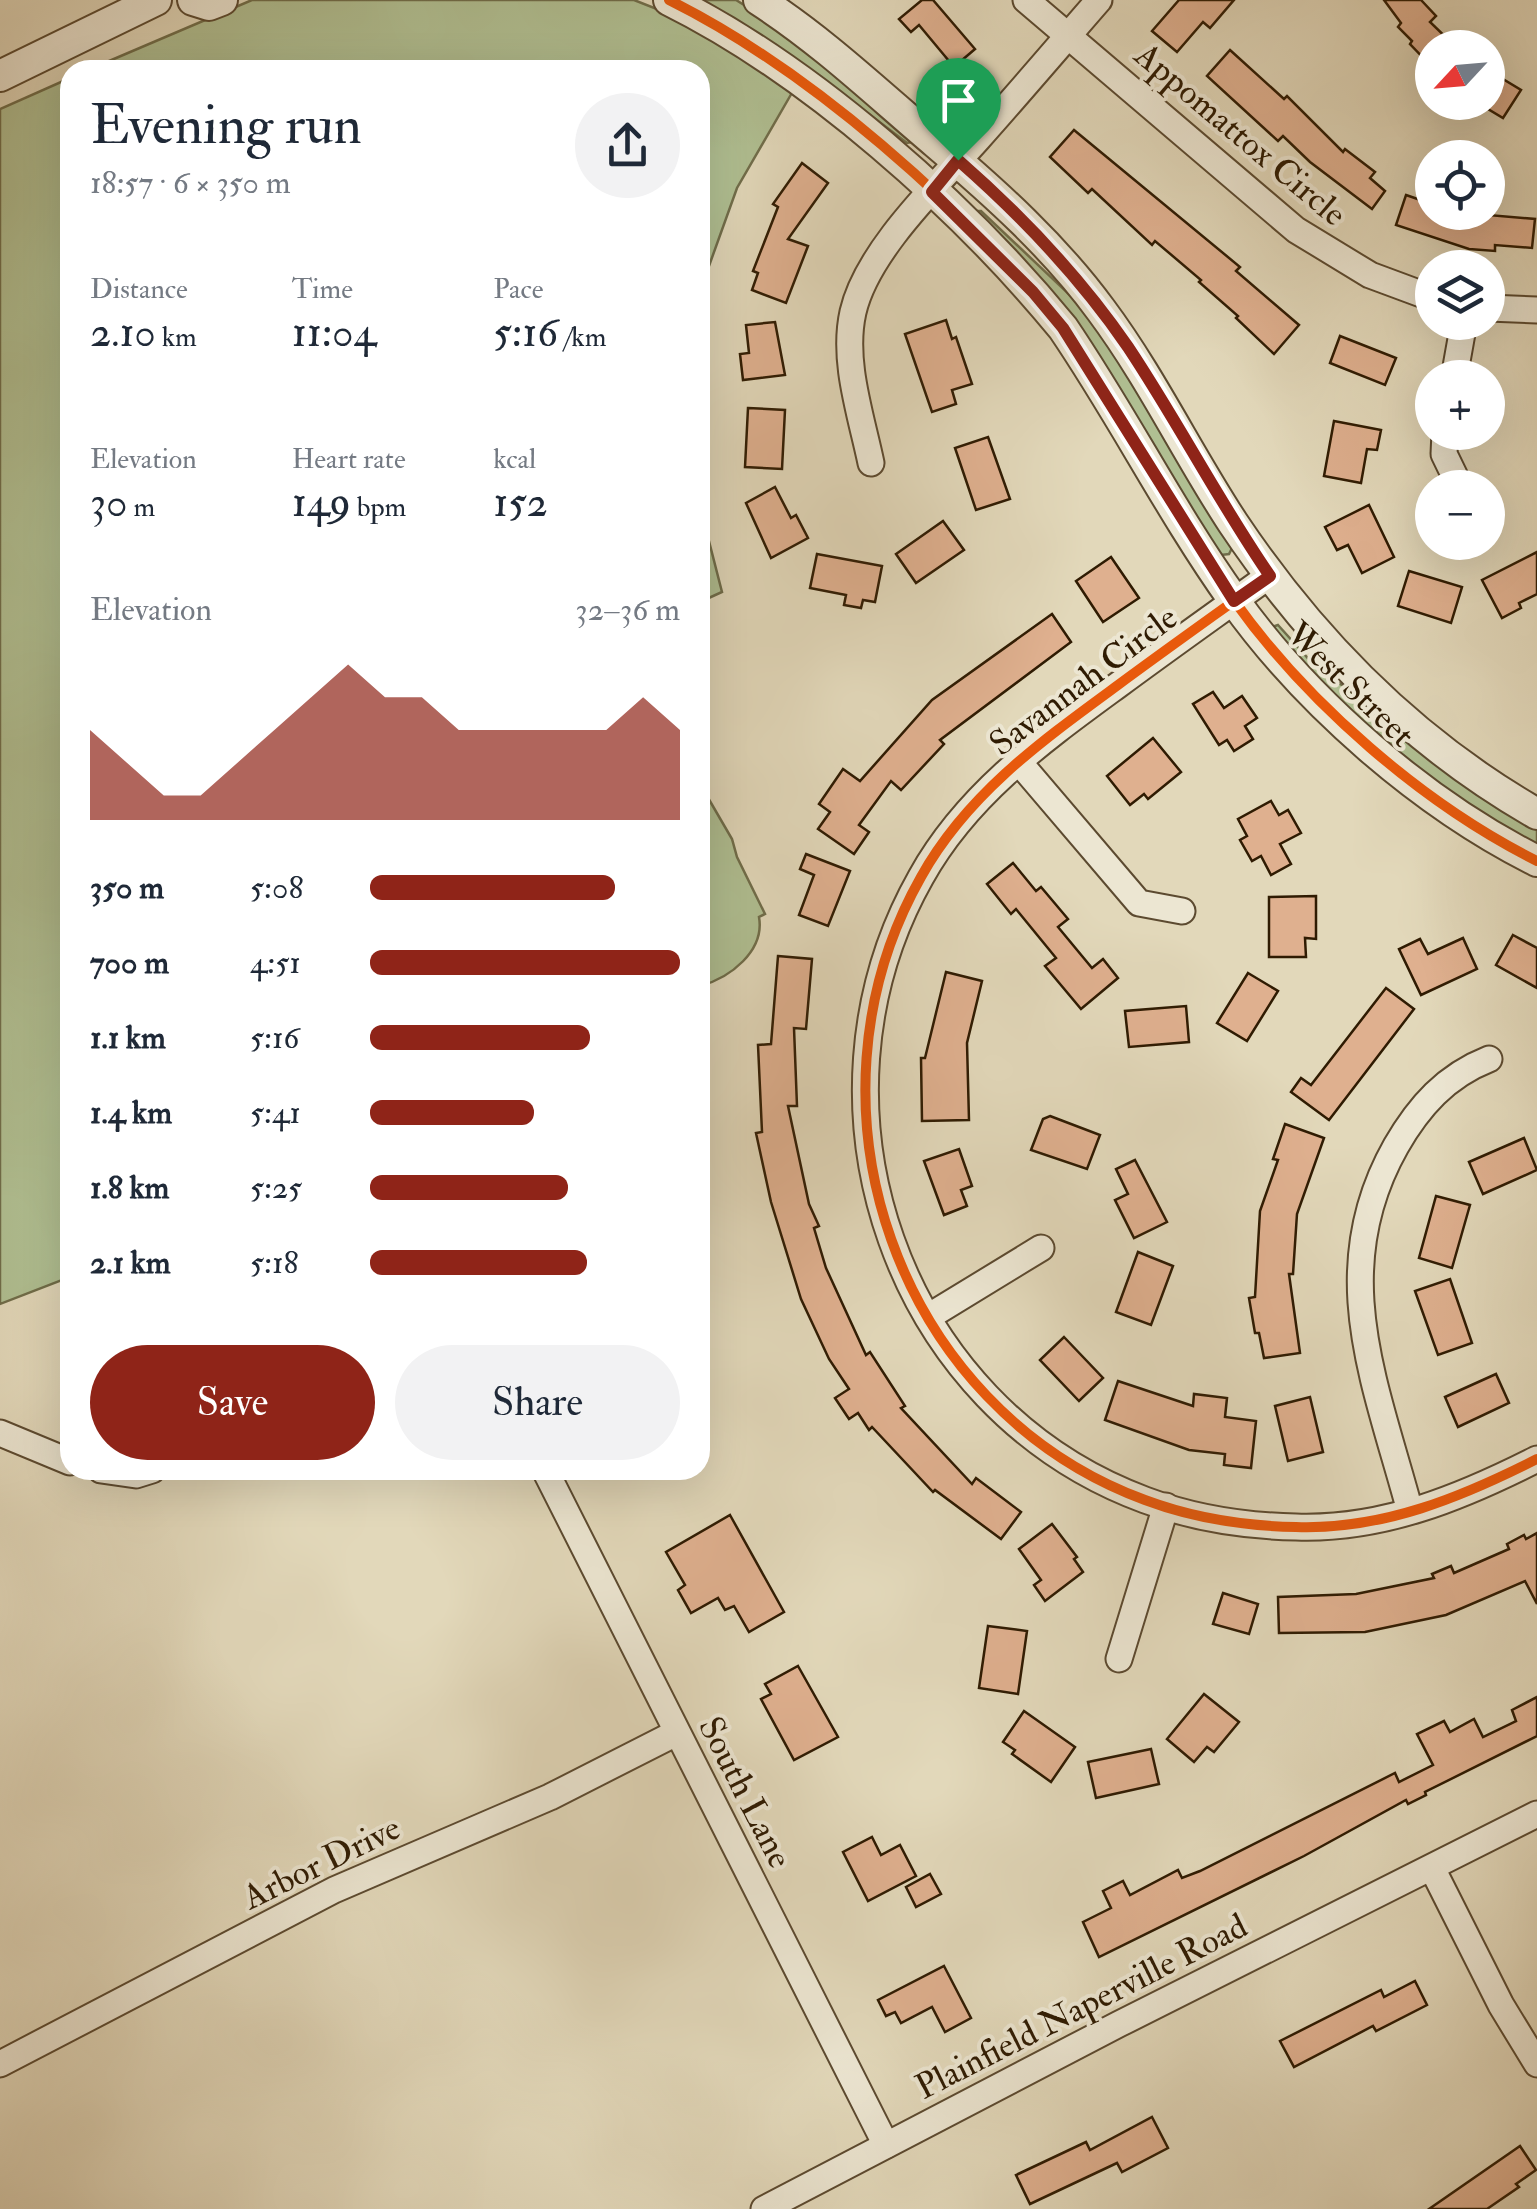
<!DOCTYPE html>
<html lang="en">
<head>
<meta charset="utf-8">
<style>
	body { margin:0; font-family:"IM FELL Double Pica",serif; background:#f2f2f3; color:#1f2937; height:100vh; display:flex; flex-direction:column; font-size:38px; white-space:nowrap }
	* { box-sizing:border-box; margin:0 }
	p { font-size:32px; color:#747a83 }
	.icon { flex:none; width:55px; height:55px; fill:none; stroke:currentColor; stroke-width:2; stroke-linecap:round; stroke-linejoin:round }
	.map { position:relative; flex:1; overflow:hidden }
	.details { position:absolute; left:60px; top:60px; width:650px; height:1420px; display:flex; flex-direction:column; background:#fff; border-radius:30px; box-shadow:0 10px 40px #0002 }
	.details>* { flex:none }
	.needle { width:65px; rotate:244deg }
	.buttons { position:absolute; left:1415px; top:30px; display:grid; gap:20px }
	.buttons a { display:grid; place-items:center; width:90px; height:90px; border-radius:50%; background:#fff; box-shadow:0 10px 40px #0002; font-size:50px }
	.pin { position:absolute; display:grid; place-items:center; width:85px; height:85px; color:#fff; margin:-102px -42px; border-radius:50% 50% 50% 0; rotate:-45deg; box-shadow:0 0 10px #0007 }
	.pin .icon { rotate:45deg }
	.round { display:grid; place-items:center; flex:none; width:105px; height:105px; border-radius:52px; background:#f2f2f3 }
	.overview { display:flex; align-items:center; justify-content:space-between; height:170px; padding:0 30px }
	h1 { font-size:55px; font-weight:600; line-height:75px }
	.figures { display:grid; grid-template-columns:repeat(3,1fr); gap:15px; height:170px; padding:10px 30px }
	.figures div { display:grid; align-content:center }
	.figures b { font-size:42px; font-weight:600 }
	.figures small { font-size:28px; font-weight:400 }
	.figures p { font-size:28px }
	.chart { height:280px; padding:20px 30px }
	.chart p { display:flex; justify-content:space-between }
	.chart svg { width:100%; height:180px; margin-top:10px; fill:#8f2418; opacity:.7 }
	.primary-button { display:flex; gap:20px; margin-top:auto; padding:20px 30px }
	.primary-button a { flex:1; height:115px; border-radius:60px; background:#8f2418; color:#fff; font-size:40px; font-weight:600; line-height:115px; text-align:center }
	.primary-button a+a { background:#f2f2f3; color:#1f2937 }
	ul { padding:0 30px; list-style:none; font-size:32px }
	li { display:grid; grid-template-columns:160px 120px 1fr; align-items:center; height:75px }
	li i { height:25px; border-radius:12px; background:#8f2418 }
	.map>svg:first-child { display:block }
	.green { fill:#b0bf92; stroke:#706d4a; stroke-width:2.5 }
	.building { fill:#dfb08f; stroke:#2f1b02; stroke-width:2.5 }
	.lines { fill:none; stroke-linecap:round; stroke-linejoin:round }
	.minor-casing { stroke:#5c4a30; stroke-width:29 }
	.tertiary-casing { stroke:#5c4a30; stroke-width:34 }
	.minor { stroke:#ece6d2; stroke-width:25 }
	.tertiary { stroke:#ece6d2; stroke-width:30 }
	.cycleway-casing { stroke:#ece6d2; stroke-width:16 }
	.cycleway { stroke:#e8590c; stroke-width:10 }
	.route-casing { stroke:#fff; stroke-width:20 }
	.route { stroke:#8f2418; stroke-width:12 }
	.labels { text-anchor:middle; stroke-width:8; stroke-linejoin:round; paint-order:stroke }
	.street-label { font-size:35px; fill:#2f1b02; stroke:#ece6d2 }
</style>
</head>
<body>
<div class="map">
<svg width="1537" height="2209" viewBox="0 0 1537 2209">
	<rect width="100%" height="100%" fill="#e2d8ba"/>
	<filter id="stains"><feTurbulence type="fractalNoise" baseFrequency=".002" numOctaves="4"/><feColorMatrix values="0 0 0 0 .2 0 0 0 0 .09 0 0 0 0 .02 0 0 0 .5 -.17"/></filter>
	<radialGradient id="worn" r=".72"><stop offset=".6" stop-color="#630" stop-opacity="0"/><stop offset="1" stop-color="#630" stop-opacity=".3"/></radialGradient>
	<g class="green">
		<polygon points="252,0 634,0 685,20 793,91 737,188 700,291 700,70 88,70"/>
		<polygon points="697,0 736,0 779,27 912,142 907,143 844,95"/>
		<polygon points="70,78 70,1277 0,1304 0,109"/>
		<polygon points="976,211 981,211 1091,315 1232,548 1229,554 1221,555"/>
		<polygon points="700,506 722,592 700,602"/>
		<path d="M1278,625L1314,665L1537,825V847C1468,806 1403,762 1344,707C1318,682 1296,654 1272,627Z"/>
		<path d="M700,784L732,839L737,857L765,914L759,917C765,951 730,978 700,986Z"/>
	</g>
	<g class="building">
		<polygon points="922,0 933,0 975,49 954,67 919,25 911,32 899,19"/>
		<polygon points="1179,0 1234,0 1210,28 1203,22 1177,52 1152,31"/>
		<polygon points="1384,0 1421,0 1436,16 1430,22 1457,48 1432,48 1432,67 1410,44 1412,41 1398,27 1401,23"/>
		<polygon points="1230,50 1284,99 1287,96 1343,152 1345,149 1375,172 1370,178 1385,191 1372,209 1310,162 1283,136 1278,141 1207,76"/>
		<polygon points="1488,70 1521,90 1503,118 1488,109"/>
		<polygon points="1074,130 1240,267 1236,271 1299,325 1274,354 1236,318 1238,316 1199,282 1201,280 1155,241 1152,245 1092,189 1088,193 1050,157"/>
		<polygon points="802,163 828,183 788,239 808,246 786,303 752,290 758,273 753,271 778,207 773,204"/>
		<polygon points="1406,195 1432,204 1432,212 1458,212 1476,219 1477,214 1535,219 1532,248 1495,245 1495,251 1469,249 1396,225"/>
		<polygon points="946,320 952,339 956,337 972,384 952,390 956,404 932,412 905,334"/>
		<polygon points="775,322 785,375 743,380 740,354 749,353 746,325"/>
		<polygon points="1340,336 1396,358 1385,385 1330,363"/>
		<polygon points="748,408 785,410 782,469 745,467"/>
		<polygon points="1334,421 1381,430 1377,450 1367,449 1361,483 1324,476"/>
		<polygon points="988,437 1010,499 976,510 955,448"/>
		<polygon points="775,487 791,518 796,515 808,538 771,558 746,503"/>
		<polygon points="1369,505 1394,557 1362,573 1348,545 1337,550 1325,527"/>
		<polygon points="943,521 964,550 916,583 896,554"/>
		<polygon points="1537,552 1537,594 1519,603 1521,608 1502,618 1482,580"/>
		<polygon points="817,554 882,566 875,602 863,600 861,608 844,605 846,595 810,588"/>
		<polygon points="1111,557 1139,598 1103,622 1076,581"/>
		<polygon points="1409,571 1462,587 1451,623 1398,606"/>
		<polygon points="1052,614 1071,642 940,740 944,744 901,790 891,781 859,825 869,832 854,854 818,829 830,812 819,804 843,769 860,781 932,700"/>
		<polygon points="1213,692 1224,708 1242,696 1257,718 1245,726 1253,739 1234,751 1227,740 1219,745 1193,704"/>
		<polygon points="1153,738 1181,772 1148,799 1144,794 1130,805 1107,776"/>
		<polygon points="1271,801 1279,815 1288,810 1301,833 1280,844 1291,864 1271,875 1261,856 1252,861 1240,840 1247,836 1238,819"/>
		<polygon points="806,854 850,871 828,926 799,915 814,875 800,869"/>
		<polygon points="1013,863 1036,891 1041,887 1068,919 1058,927 1092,968 1103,959 1118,978 1081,1009 1045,966 1056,958 1016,909 1011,914 987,884"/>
		<polygon points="1316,896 1316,939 1305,938 1306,957 1269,957 1269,897"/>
		<polygon points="1513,935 1537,948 1537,988 1496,965"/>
		<polygon points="1463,938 1477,969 1421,995 1399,949 1420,939 1428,954"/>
		<polygon points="778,956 812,959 806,1029 794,1028 797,1106 788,1106 809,1204 819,1226 814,1228 826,1268 866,1355 870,1352 905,1406 901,1408 972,1484 976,1478 1021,1512 1001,1539 935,1490 933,1492 872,1427 869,1430 858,1413 849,1419 835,1398 849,1389 829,1359 801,1299 771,1202 756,1133 762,1132 758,1045 771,1044"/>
		<polygon points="946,972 982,981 967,1043 969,1120 922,1121 921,1058 925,1058"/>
		<polygon points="1248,973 1278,991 1247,1041 1217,1023"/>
		<polygon points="1386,988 1414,1009 1329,1120 1291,1092 1301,1078 1311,1085"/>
		<polygon points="1186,1006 1189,1042 1129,1047 1125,1011"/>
		<polygon points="1050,1116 1100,1135 1087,1169 1031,1150 1043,1119"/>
		<polygon points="1285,1124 1324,1138 1297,1214 1293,1274 1289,1274 1300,1353 1264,1358 1259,1333 1255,1333 1249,1298 1255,1297 1260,1211 1278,1160 1273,1159"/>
		<polygon points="1524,1138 1537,1170 1483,1194 1469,1162"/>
		<polygon points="959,1149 972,1186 961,1190 967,1206 944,1215 924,1161"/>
		<polygon points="1135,1160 1167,1222 1134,1238 1115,1200 1128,1194 1116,1169"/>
		<polygon points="1436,1196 1470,1205 1452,1268 1419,1258"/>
		<polygon points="1138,1252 1173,1266 1151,1325 1116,1312"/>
		<polygon points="1450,1279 1472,1343 1438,1355 1415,1291"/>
		<polygon points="1064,1337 1103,1378 1079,1401 1040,1360"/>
		<polygon points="1496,1374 1509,1403 1458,1427 1445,1397"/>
		<polygon points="1118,1381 1193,1406 1194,1394 1227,1398 1225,1417 1256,1421 1251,1468 1224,1465 1225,1454 1189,1450 1105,1420"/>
		<polygon points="1310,1397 1323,1452 1288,1461 1275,1406"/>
		<polygon points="730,1515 784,1612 749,1632 734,1606 725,1610 718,1598 691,1613 678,1590 685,1585 666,1552"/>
		<polygon points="1052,1524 1077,1557 1074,1559 1083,1572 1045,1601 1034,1585 1041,1580 1019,1549"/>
		<polygon points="1537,1533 1537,1604 1525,1581 1446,1615 1365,1632 1279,1633 1278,1597 1356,1594 1434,1578 1432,1574 1451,1566 1454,1573 1509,1549 1507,1544 1524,1535 1526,1539"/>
		<polygon points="1223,1593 1258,1604 1249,1634 1213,1624"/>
		<polygon points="988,1626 1027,1631 1018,1694 979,1688"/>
		<polygon points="798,1666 838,1737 794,1760 761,1699 771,1694 765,1684"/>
		<polygon points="1204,1694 1239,1722 1214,1752 1207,1747 1194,1762 1167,1739"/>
		<polygon points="1537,1697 1537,1736 1425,1792 1426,1795 1408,1804 1406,1800 1304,1856 1099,1957 1083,1922 1111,1908 1103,1891 1123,1881 1130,1895 1178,1870 1182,1878 1200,1871 1395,1773 1399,1782 1433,1765 1417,1734 1444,1721 1450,1732 1474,1719 1483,1737 1516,1721 1512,1710"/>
		<polygon points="1024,1711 1075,1747 1051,1782 1012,1754 1015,1750 1003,1742"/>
		<polygon points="1151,1749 1159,1784 1096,1798 1088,1762"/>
		<polygon points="872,1837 881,1855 900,1845 916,1876 868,1901 843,1852"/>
		<polygon points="930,1874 941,1894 916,1907 906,1887"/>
		<polygon points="944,1966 971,2018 945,2032 932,2007 901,2023 895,2012 886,2016 878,2000"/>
		<polygon points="1415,1981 1427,2005 1376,2031 1373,2026 1294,2067 1280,2041 1381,1990 1384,1997"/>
		<polygon points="1152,2117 1168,2148 1122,2172 1117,2163 1030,2204 1016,2175 1086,2142 1090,2150"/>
		<polygon points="1520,2146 1536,2170 1516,2184 1519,2187 1487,2209 1429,2209"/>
	</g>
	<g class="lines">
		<defs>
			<g id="minor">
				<polyline points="1026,0 1296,230 1370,275 1432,298"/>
				<polyline points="1488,308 1537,310"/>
				<polyline points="1454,378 1464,322"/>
				<polyline points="1445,432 1444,454 1460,487"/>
				<path d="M871,463C861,415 842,361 853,312C867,251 937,185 978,139C1019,93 1059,46 1099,0"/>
				<path d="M1270,575C1219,612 1168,648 1118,685C1043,740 967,794 921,877C792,1105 896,1408 1145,1500C1193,1518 1245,1526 1296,1527C1383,1530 1462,1497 1537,1459"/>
				<polyline points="1018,761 1139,903 1182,911"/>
				<polyline points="928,1317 1041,1248"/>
				<polyline points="0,1433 70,1462"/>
				<polyline points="101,1470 136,1475 152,1470"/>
				<polyline points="545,1470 886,2145"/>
				<path d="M1410,1511C1376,1384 1325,1271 1396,1146C1419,1106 1446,1076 1489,1059"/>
				<polyline points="1119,1659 1166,1506"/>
				<polyline points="1432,1868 1501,2005 1537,2064"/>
				<polyline points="0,2064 334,1890 550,1797 676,1733"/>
				<polyline points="764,2209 1119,2024 1537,1814"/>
			</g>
			<g id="tertiary">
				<polyline points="193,0 209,5 222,0"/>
				<path d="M669,0C810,70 963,206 1063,328C1123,416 1171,512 1233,599C1307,703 1423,804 1537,861"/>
				<path d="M759,0C824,42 878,94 936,143C996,194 1054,246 1101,310C1151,377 1187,453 1233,523C1312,641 1413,743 1537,814"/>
				<polyline points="0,76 156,0"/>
			</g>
		</defs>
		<use href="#minor" class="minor-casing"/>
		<use href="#tertiary" class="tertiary-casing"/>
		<use href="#minor" class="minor"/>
		<use href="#tertiary" class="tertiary"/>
		<defs>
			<g id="cycleway">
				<path d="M669,0C810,70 963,206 1063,328C1123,416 1171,512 1233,599C1307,703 1423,804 1537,861"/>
				<path d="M1270,575C1219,612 1168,648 1118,685C1043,740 967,794 921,877C792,1105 896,1408 1145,1500C1193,1518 1245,1526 1296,1527C1383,1530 1462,1497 1537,1459"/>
			</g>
		</defs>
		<use href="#cycleway" class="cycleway-casing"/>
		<use href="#cycleway" class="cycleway"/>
	</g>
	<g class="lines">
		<defs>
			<path id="route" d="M958,160C1022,216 1080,277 1128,347C1178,422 1219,502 1270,576L1234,601L1063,328L1033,292L932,192Z"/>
		</defs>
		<use href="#route" class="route-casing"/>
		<use href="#route" class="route"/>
	</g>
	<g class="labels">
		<g class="street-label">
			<text transform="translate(1241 134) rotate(40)" y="12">Appomattox Circle</text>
			<text transform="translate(1083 680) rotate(-37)" y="12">Savannah Circle</text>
			<text transform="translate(1351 684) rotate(44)" y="12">West Street</text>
			<text transform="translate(746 1792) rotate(63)" y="12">South Lane</text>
			<text transform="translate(321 1862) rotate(-26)" y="12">Arbor Drive</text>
			<text transform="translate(1081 2006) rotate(-27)" y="12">Plainfield Naperville Road</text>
		</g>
	</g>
	<rect width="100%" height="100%" filter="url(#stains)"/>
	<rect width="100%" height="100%" fill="url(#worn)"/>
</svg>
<div class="buttons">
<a><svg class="needle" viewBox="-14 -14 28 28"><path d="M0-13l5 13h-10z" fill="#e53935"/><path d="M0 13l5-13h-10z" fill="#747a83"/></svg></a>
<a><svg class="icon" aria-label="locate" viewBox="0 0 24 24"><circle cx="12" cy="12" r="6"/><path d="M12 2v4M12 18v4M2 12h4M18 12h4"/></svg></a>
<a><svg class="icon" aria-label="layers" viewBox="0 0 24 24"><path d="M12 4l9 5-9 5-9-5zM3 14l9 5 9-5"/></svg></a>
<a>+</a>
<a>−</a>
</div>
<div class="pin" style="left:958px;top:160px;background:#1e9e55"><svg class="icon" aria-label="arrive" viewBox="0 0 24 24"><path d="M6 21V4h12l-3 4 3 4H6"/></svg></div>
<section class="details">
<div class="overview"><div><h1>Evening run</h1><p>18:57 · 6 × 350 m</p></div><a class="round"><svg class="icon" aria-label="share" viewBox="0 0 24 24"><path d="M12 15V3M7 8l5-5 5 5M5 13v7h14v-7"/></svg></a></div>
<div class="figures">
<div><p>Distance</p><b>2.10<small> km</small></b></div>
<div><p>Time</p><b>11:04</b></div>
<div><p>Pace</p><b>5:16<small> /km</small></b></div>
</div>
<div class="figures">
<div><p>Elevation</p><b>30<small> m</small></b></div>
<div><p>Heart rate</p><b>149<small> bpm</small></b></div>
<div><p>kcal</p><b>152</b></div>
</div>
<div class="chart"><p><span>Elevation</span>32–36 m</p>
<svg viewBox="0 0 160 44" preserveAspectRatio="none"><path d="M0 44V22L10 30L20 38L30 38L40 30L50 22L60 14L70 6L80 14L90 14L100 22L110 22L120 22L130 22L140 22L150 14L160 22V44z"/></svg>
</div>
<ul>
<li><b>350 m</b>5:08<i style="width:79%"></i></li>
<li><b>700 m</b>4:51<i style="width:100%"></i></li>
<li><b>1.1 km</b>5:16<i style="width:71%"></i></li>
<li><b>1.4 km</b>5:41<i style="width:53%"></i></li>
<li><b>1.8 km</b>5:25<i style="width:64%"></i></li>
<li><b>2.1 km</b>5:18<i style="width:70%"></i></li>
</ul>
<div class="primary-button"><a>Save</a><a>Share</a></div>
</section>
</div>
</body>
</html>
